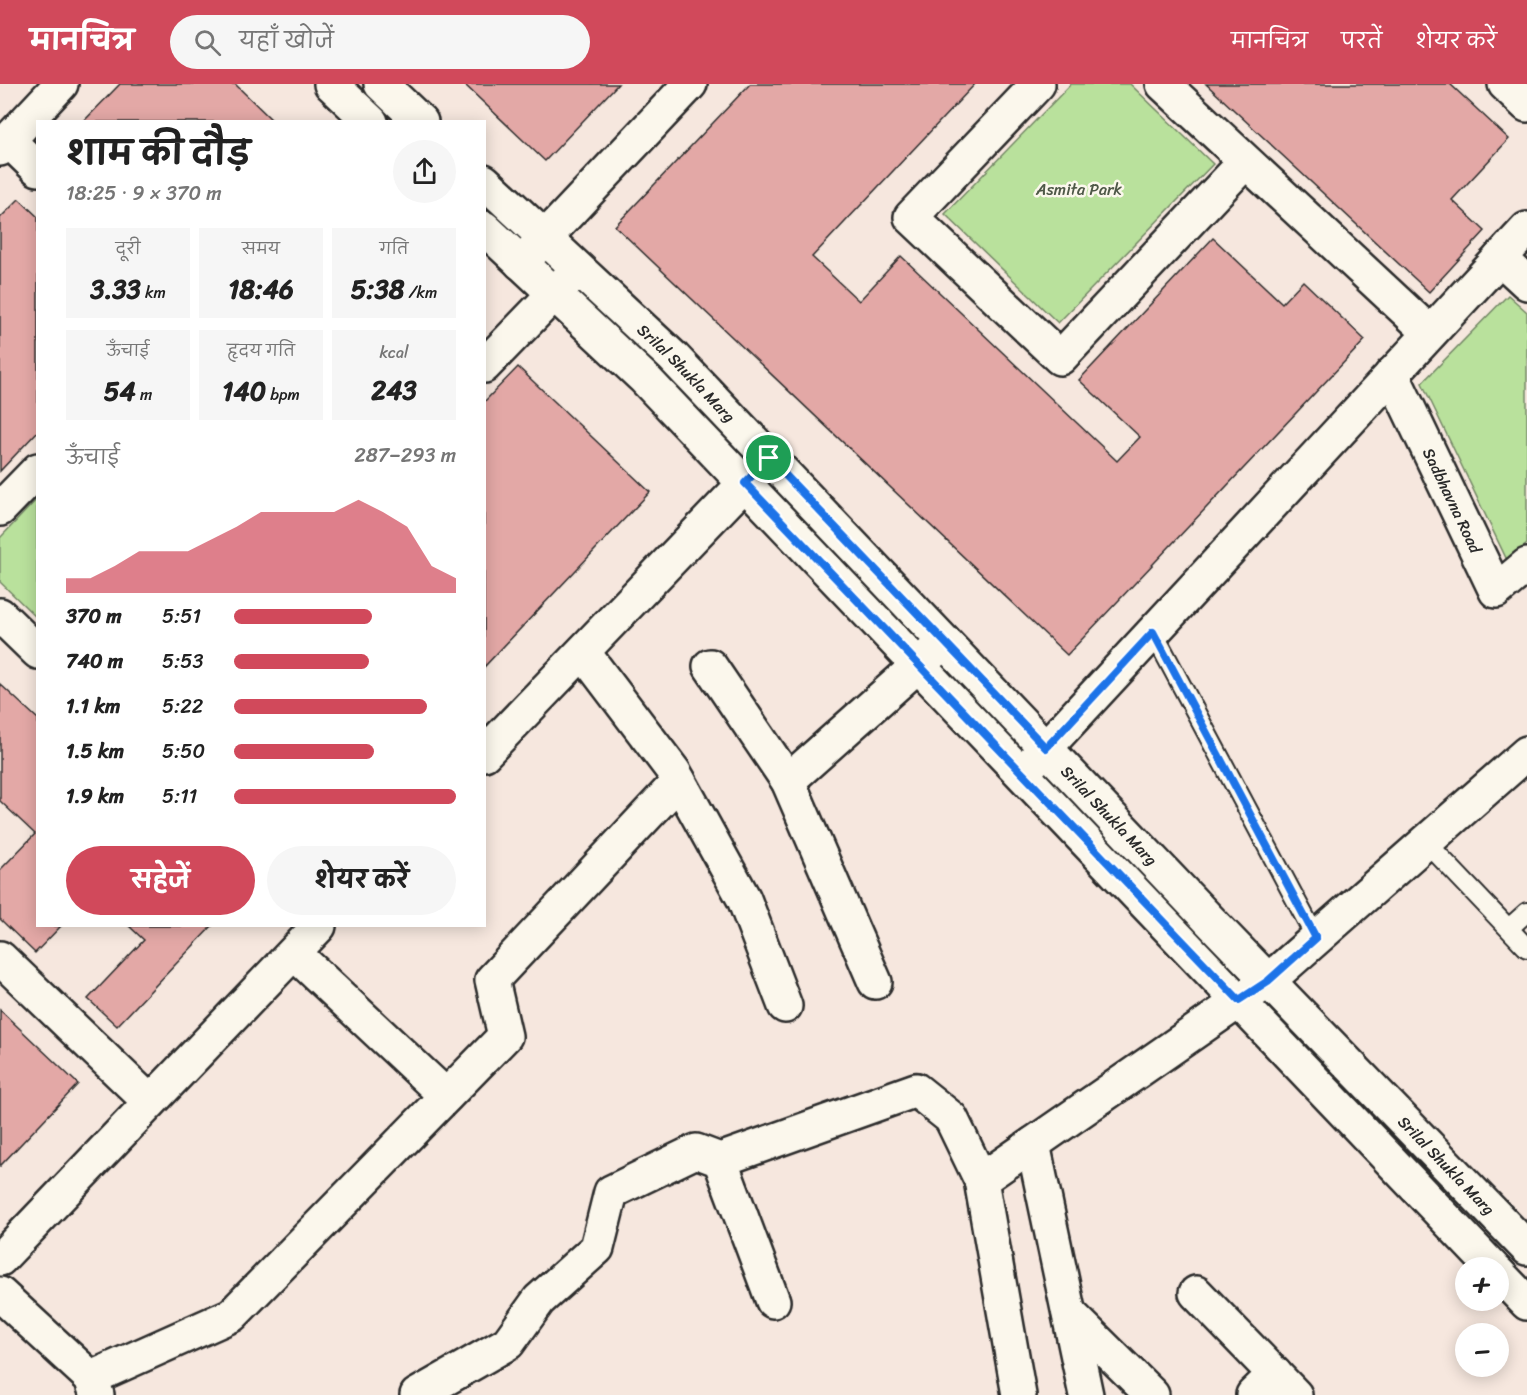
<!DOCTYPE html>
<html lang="hi">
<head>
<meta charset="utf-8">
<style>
	body { margin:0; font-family:Sriracha,"Playpen Sans Deva",sans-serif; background:#f6f6f6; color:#222; height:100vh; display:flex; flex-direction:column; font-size:22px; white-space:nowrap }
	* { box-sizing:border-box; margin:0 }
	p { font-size:20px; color:#767676 }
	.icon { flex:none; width:33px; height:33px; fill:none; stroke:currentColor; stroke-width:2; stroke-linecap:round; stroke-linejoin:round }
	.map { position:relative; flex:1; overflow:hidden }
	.panel { position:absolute; left:36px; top:36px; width:450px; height:807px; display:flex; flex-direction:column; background:#fff; border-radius:0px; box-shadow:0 3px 15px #0003 }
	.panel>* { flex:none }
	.tools { position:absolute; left:1455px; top:1173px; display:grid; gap:12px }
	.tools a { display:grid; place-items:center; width:54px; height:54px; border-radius:50%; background:#fff; box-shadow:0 3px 15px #0003; font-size:30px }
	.pin { position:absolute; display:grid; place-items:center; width:51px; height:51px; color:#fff; margin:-26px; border:3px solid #fff; border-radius:50%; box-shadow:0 2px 6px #0007 }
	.round { display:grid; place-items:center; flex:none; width:63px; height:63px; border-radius:32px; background:#f6f6f6 }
	.headline { display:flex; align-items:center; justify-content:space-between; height:102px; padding:0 30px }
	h1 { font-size:33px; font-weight:700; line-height:45px }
	.figures { display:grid; grid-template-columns:repeat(3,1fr); gap:9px; height:102px; padding:6px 30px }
	.figures div { display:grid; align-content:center; border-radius:0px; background:#f6f6f6; text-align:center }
	.figures b { font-size:26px; font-weight:700 }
	.figures small { font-size:16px; font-weight:400 }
	.figures p { font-size:16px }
	.chart { height:168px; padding:12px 30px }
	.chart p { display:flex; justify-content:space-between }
	.chart svg { width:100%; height:108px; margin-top:6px; fill:#d1495b; opacity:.7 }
	.action { display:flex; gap:12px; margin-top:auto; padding:12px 30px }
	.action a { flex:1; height:69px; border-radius:36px; background:#d1495b; color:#fff; font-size:24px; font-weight:700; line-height:69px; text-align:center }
	.action a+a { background:#f6f6f6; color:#222 }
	ul { padding:0 30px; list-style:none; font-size:20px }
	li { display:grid; grid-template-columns:96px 72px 1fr; align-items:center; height:45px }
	li i { height:15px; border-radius:8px; background:#d1495b }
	header { display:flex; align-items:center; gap:36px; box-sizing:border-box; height:84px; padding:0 30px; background:#d1495b; color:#fff }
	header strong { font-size:28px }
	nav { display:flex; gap:33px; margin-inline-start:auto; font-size:21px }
	.search { width:420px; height:54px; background:#f6f6f6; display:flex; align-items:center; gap:15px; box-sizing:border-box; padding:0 21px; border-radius:33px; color:#767676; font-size:22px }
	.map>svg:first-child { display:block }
	.green { fill:#b9e19c; stroke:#728664; stroke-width:1.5 }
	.building { fill:#e3a8a6; stroke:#2b2b2b; stroke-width:1.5 }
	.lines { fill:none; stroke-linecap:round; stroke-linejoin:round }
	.service-casing { stroke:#2b2b2b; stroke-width:22 }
	.minor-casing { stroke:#2b2b2b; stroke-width:38 }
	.tertiary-casing { stroke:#2b2b2b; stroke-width:38 }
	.service { stroke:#fbf7ec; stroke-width:18 }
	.minor { stroke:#fbf7ec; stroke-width:33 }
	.tertiary { stroke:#fbf7ec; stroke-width:33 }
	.route-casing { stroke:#fff; stroke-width:12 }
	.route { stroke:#1a73e8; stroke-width:8 }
	.labels { text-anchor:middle; stroke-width:5; stroke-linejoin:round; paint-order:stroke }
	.park-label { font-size:16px; fill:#4e5847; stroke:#fbf7ec }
	.street-label { font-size:16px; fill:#2b2b2b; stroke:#fbf7ec }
</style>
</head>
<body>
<header>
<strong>मानचित्र</strong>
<div class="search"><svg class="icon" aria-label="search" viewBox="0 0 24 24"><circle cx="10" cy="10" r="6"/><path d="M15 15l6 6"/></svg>यहाँ खोजें</div>
<nav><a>मानचित्र</a><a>परतें</a><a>शेयर करें</a></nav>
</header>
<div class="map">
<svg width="1527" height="1311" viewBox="0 0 1527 1311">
	<rect width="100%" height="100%" fill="#f6e7de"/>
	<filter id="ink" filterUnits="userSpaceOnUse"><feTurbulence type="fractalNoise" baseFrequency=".0167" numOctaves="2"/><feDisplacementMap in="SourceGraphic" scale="12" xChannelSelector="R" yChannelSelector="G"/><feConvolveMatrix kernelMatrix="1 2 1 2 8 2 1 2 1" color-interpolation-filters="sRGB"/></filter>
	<g filter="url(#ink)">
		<g class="green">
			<polygon points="1071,0 1130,0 1213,80 1058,239 945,130"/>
			<polygon points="1508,211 1527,228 1527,460 1507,476 1422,299"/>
			<polygon points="37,415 37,534 0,498 0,454"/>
		</g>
		<g class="building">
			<polygon points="120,0 235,0 274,38 83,38"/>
			<polygon points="464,0 618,0 545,77"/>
			<polygon points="750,0 975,0 812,173 859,217 901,172 1117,377 1140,353 1079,296 1213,154 1282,219 1303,197 1365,256 1067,571 615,142"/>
			<polygon points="1206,0 1450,0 1509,55 1452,116 1485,147 1429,208"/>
			<polygon points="19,115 38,133 38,347 0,387 0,134"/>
			<polygon points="518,283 650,408 484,583 484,318"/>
			<polygon points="0,600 38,635 38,842 61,842 35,869 0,835 0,786 35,750 0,717"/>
			<polygon points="129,842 212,842 117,942 88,915 144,856"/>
			<polygon points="0,926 78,1000 0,1082"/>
		</g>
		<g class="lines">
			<defs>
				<g id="service">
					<polyline points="1153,548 1316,854"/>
					<polyline points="1426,758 1527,864"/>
					<polyline points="1509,844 1527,828"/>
				</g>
				<g id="minor">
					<polyline points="1038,0 911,133 1060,274 1245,78"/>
					<polyline points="1163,0 1430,249"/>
					<polyline points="1505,0 1527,21"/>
					<polyline points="8,56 38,85"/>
					<polyline points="1500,174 1527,199"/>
					<polyline points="521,179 690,0"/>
					<polyline points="484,282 578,185"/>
					<path id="s1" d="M1392,290L1496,507L1527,481"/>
					<polyline points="0,425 38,386"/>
					<polyline points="0,531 38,568"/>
					<polyline points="583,568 674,688 744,815 785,922"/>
					<polyline points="710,582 788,697 875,898"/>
					<polyline points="484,670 769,374"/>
					<polyline points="1027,684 1527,145"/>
					<polyline points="788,697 944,558"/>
					<polyline points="294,869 446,1012"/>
					<polyline points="0,874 150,1018"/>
					<polyline points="1033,1060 1086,1311"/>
					<polyline points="720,1076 773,1217"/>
					<polyline points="981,1096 1268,897 1527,669"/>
					<polyline points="0,1175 319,842"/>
					<polyline points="1196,1209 1295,1311"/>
					<polyline points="0,1210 91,1294 97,1311"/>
					<polyline points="1069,1229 1152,1311"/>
					<polyline points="91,1294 232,1231 505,952 492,896 679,697"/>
					<polyline points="417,1311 508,1259 539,1216 597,1164 611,1108 696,1067 720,1076 916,1006 951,1034 981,1096 1019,1311"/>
					<polyline points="1253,1311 1275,1290"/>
				</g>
				<g id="tertiary">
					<polyline points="331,0 371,38"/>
					<polyline points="381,0 421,38"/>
					<polyline points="0,65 61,0"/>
					<path id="s2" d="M484,97L674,274L1216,843L1527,1164"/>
					<polyline points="484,144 645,295 1493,1184"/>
					<polyline points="1498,1189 1527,1219"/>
				</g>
			</defs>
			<use href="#service" class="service-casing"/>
			<use href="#minor" class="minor-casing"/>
			<use href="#tertiary" class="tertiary-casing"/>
			<use href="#service" class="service"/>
			<use href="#minor" class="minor"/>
			<use href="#tertiary" class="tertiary"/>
		</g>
	</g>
	<g class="lines" filter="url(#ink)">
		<defs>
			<polygon id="route" points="769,374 1046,664 1153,548 1316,854 1268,897 1239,916 745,399"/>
		</defs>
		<use href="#route" class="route-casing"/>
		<use href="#route" class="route"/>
	</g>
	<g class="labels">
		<g class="park-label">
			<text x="1079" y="111">Asmita Park</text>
		</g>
		<g class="street-label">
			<text dy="6" stroke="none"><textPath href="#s2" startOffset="279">Srilal Shukla Marg</textPath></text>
			<text dy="6" stroke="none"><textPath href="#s1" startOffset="140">Sadbhavna Road</textPath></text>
			<text dy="6" stroke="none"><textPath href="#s2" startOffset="891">Srilal Shukla Marg</textPath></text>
			<text dy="6" stroke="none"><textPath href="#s2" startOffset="1377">Srilal Shukla Marg</textPath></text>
		</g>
	</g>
</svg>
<div class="tools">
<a>+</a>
<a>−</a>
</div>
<div class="pin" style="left:769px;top:374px;background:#1e9e55"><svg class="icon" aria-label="arrive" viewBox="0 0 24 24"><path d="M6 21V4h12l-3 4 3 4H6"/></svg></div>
<section class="panel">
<div class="headline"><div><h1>शाम की दौड़</h1><p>18:25 · 9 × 370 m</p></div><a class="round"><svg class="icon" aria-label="share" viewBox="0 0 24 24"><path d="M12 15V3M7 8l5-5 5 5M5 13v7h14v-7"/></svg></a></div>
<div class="figures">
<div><p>दूरी</p><b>3.33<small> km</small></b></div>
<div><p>समय</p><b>18:46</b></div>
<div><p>गति</p><b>5:38<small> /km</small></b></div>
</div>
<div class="figures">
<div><p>ऊँचाई</p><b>54<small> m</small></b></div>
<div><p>हृदय गति</p><b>140<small> bpm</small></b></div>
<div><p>kcal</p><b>243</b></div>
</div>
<div class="chart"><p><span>ऊँचाई</span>287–293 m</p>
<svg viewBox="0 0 160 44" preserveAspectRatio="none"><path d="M0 44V38L10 38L20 33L30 27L40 27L50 27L60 22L70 17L80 11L90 11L100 11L110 11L120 6L130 11L140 17L150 33L160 38V44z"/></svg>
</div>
<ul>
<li><b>370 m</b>5:51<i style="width:62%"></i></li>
<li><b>740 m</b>5:53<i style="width:61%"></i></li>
<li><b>1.1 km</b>5:22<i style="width:87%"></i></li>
<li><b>1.5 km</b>5:50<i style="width:63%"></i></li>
<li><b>1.9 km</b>5:11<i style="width:100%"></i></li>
</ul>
<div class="action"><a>सहेजें</a><a>शेयर करें</a></div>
</section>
</div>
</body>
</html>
